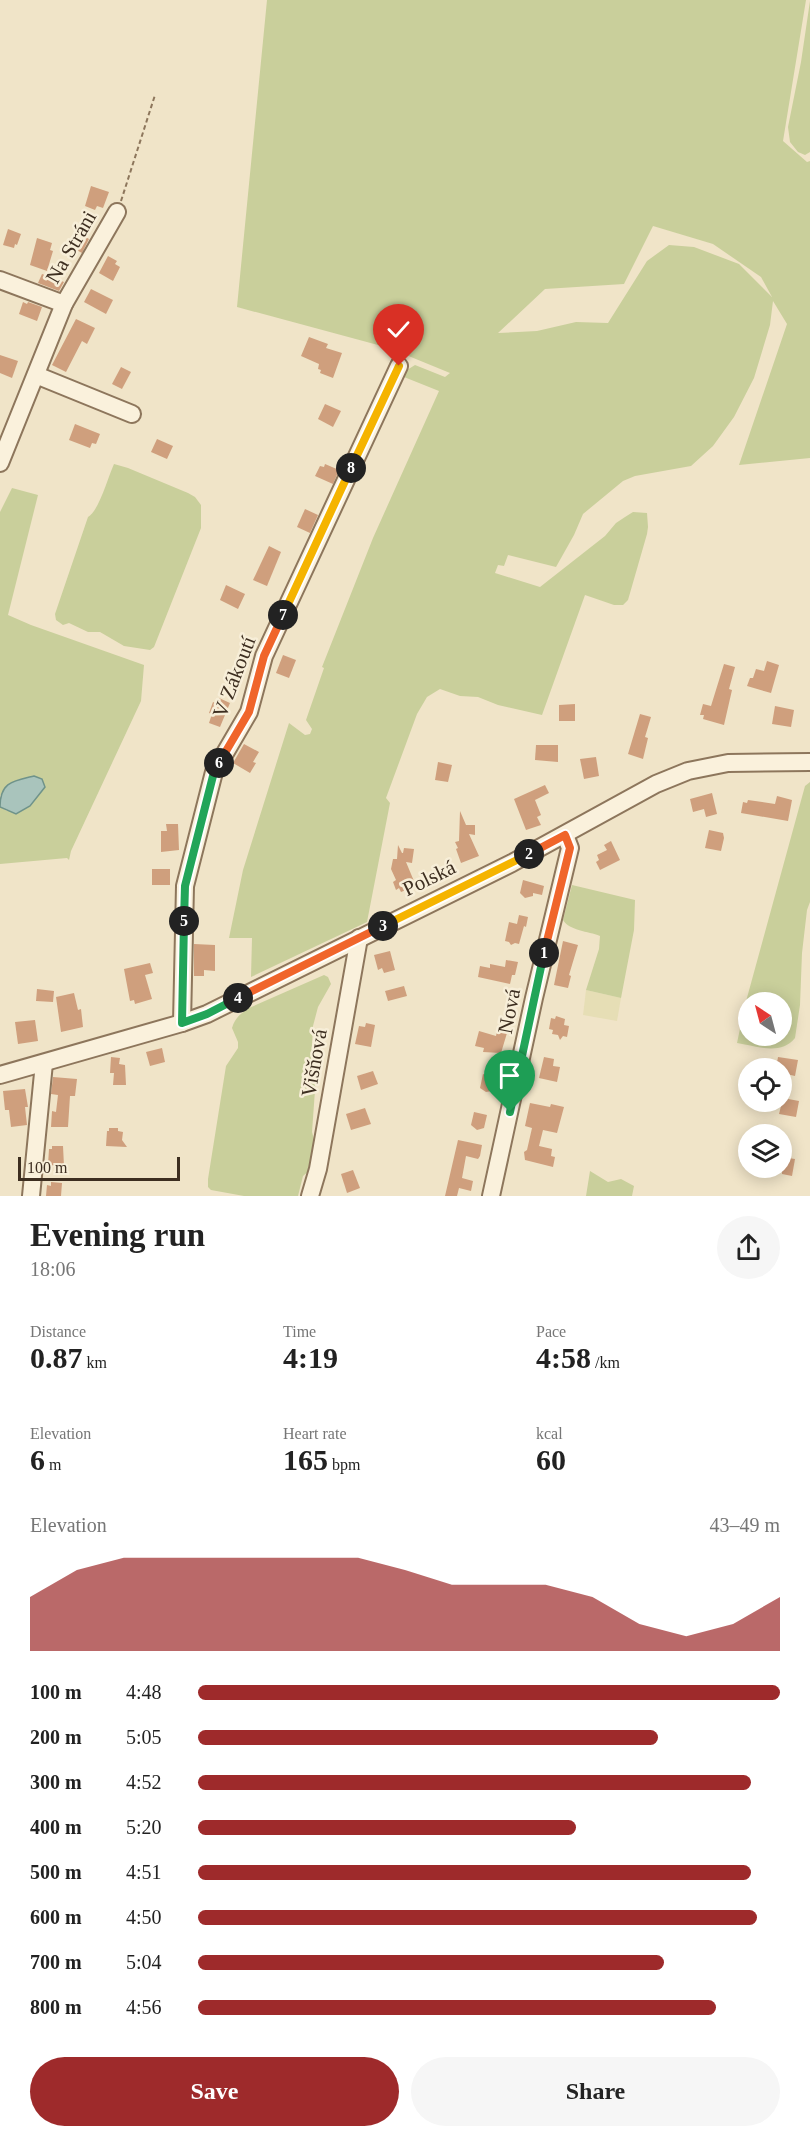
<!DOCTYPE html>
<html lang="en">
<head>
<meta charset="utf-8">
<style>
	body { margin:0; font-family:"Times New Roman",serif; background:#f6f6f6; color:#222; height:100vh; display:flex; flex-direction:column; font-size:22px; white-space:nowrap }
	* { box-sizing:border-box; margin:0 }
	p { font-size:20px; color:#767676 }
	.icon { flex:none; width:33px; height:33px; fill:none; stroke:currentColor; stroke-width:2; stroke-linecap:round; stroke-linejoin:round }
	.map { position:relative; height:1196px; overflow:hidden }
	.drawer { display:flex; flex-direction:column; background:#fff; flex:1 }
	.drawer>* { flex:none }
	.needle { width:39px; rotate:324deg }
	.fabs { position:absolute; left:738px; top:992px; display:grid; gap:12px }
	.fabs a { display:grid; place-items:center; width:54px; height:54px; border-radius:50%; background:#fff; box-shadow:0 3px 15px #0003; font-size:30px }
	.scale { position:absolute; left:18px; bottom:15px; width:162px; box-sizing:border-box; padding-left:6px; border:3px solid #3d2e20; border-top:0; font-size:16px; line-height:21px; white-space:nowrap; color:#3d2e20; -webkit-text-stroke:4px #f7eed8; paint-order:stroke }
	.pin { position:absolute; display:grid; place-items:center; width:51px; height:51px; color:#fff; margin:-62px -26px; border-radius:50% 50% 50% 0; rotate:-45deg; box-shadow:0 0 6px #0007 }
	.pin .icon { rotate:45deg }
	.km { position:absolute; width:30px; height:30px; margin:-15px; border-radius:50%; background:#222; color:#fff; font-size:16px; line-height:30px; text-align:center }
	.round { display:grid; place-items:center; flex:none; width:63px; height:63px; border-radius:32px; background:#f6f6f6 }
	.headline { display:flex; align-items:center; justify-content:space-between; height:102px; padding:0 30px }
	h1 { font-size:33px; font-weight:600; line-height:45px }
	.figures { display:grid; grid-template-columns:repeat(3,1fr); gap:9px; height:102px; padding:6px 30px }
	.figures div { display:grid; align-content:center }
	.figures b { font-size:30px; font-weight:600 }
	.figures small { font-size:16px; font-weight:400 }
	.figures p { font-size:16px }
	.chart { height:168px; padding:12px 30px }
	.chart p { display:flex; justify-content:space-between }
	.chart svg { width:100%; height:108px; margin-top:6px; fill:#9e2a2b; opacity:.7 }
	.button { display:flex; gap:12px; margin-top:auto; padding:12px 30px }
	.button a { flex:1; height:69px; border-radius:36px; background:#9e2a2b; color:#fff; font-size:24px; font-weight:600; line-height:69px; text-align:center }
	.button a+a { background:#f6f6f6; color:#222 }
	ul { padding:0 30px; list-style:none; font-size:20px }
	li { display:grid; grid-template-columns:96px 72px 1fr; align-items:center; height:45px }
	li i { height:15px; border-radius:8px; background:#9e2a2b }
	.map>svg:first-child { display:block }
	.farmland { fill:#e6deb5 }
	.green { fill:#c9cf9b; fill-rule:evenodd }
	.water { fill:#a9c4bc; stroke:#6f938a; stroke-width:1.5 }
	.building { fill:#cf9f7d }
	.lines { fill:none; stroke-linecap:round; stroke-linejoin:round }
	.minor-casing { stroke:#8d765c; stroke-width:20 }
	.path { stroke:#8d765c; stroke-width:2; stroke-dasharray:4.5 3; stroke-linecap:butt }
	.minor { stroke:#faf1dc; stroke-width:16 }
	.split-1-casing { stroke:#fff; stroke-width:12 }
	.split-2-casing { stroke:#fff; stroke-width:12 }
	.split-3-casing { stroke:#fff; stroke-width:12 }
	.split-4-casing { stroke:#fff; stroke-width:12 }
	.split-5-casing { stroke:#fff; stroke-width:12 }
	.split-6-casing { stroke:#fff; stroke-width:12 }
	.split-7-casing { stroke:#fff; stroke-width:12 }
	.split-8-casing { stroke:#fff; stroke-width:12 }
	.split-9-casing { stroke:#fff; stroke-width:12 }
	.split-1 { stroke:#22a559; stroke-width:8 }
	.split-2 { stroke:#f0652b; stroke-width:8 }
	.split-3 { stroke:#f5b400; stroke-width:8 }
	.split-4 { stroke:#f0652b; stroke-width:8 }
	.split-5 { stroke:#22a559; stroke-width:8 }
	.split-6 { stroke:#22a559; stroke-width:8 }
	.split-7 { stroke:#f0652b; stroke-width:8 }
	.split-8 { stroke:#f5b400; stroke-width:8 }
	.split-9 { stroke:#f5b400; stroke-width:8 }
	.labels { text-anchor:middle; stroke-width:5; stroke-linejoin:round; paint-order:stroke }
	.street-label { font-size:21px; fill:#3d2e20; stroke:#f7eed8 }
</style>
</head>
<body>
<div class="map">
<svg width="810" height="1196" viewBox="0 0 810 1196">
	<rect width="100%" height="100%" fill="#f0e4c8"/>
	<polygon class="farmland" points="586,990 621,998 617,1021 583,1015"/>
	<g class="green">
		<path d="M267,0H806L783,141L807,162L810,161V458L739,465L787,324L773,301L770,325L754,378L734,417L713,446L691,466L635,476L623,481L583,514L574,535L556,567L508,555L504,566L498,565L495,573L540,587L605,536L616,523L625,517L633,512L647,513L648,527L647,534L628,600L623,605H614L585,595L542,715L498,705L478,697L460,696L440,689L427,697L417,714L386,798L390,803L367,922L251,977L252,938H229L243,870L289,723L305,735L310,734L312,729L306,720L324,668L322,667L373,538L439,391L399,375L415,365L445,377L450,373L389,348L237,307ZM653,226L713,244L761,277L772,297L739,264L694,247L669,245L647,261L608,323L576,322L537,331L498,333L545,289L624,284Z"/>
		<polygon points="810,1 810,152 805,155 798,152 790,142 788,127 801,62"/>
		<path d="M114,464L128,468L188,493L195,497L201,505V528L154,647L150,650L124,646L100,632H88L69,623L63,625L56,620L55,614L88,517C99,511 108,477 114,464Z"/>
		<path d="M12,488L38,495L8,615L31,625L144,665L141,701L71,851L69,860L67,858L0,864V807L7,811L42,779C27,774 6,781 0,796V512Z"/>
		<path d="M810,782V902L807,910L802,953L800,1005L795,1038C781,1056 756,1046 737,1043L745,1005L805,786ZM748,1002H782V1035H748Z"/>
		<path d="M572,885L635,900L634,930L621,998L586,990L599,949L600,936C588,931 570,931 563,920Z"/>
		<path d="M324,975L328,977L331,984L318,1007L313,1026L312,1045L316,1076L312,1132L315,1143L310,1170L303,1176L298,1196H244L211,1190L208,1187V1179L226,1066L238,1048V1042L232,1028C235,1018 240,1014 249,1008Z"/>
		<polygon points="590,1171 608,1182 621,1179 634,1186 632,1196 586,1196"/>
	</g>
	<path class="water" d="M34,776L42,779L45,787L30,806L16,814L0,807C0,782 13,781 34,776Z"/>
	<g class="building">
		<polygon points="91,186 109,192 103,208 97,206 95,210 85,206"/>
		<polygon points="8,229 21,234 17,245 15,244 14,248 3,245"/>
		<polygon points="79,233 89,239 82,253 71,247"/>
		<polygon points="37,238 52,243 50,250 53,251 47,271 30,265"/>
		<polygon points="108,256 117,261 115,264 120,267 113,281 99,273"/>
		<polygon points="42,274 64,282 59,291 38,283"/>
		<polygon points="91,289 113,300 106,314 84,302"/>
		<polygon points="23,302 27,304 28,302 42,307 37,321 19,314"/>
		<polygon points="76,319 95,328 87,344 82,341 66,372 52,365"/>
		<polygon points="309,337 328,344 326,348 342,353 333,378 320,373 321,370 318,369 319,364 301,356"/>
		<polygon points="0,355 18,361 12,378 0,373"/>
		<polygon points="121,367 131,372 122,389 112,384"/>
		<polygon points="325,404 341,411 333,427 318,419"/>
		<polygon points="75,424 100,434 96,444 92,443 90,448 69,440"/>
		<polygon points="157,439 173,446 167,459 151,452"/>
		<polygon points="325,464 339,470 333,484 315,476 320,466 324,467"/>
		<polygon points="305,509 318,515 310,533 297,527"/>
		<polygon points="269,546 281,552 267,586 253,580"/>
		<polygon points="226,585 245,594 238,609 220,600"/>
		<polygon points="283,655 296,660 289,678 276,673"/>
		<polygon points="767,661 779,665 771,693 747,686 750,678 753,678 756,669 764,671"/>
		<polygon points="724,664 735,667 729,689 732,690 724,725 703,719 704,715 700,715 703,704 711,706"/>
		<polygon points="219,698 230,703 220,727 209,723 212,714 209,713 213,702 217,704"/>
		<polygon points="575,704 575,721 559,721 559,705"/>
		<polygon points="775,706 794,710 791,727 772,724"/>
		<polygon points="640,714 651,717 645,737 648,738 643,759 628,754"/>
		<polygon points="244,744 259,752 253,762 256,763 250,773 233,763"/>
		<polygon points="536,745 558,745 558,762 535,760"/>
		<polygon points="596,757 599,776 584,779 580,759"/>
		<polygon points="438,762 452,765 448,782 435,780"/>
		<polygon points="545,785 549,793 535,800 541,815 537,817 541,825 526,830 514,799"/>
		<polygon points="712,793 717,814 706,817 704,809 693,812 690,799"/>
		<polygon points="777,796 792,800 788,821 741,813 743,802 747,803 748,800 775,804"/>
		<polygon points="460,811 466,825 475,825 475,835 469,834 479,856 461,863 456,849 458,848 455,842 459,841"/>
		<polygon points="166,824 178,824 179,850 161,852 161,831 167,831"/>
		<polygon points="709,830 723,833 724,838 721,851 705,848"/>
		<polygon points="611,841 620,860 600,870 596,862 599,860 597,855 607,850 604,845"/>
		<polygon points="398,845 402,853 403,853 404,848 414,849 412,863 406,862 416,886 401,892 399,888 396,890 393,882 396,880 391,869 393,859 397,859"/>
		<rect x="152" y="869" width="18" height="16"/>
		<polygon points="523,880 544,886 542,895 533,893 533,896 525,898 520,893"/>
		<polygon points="519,915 528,917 526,927 524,926 519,944 515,943 511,945 509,942 505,941 509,922 517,924"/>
		<polygon points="563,941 578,945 569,975 571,976 568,988 554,985"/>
		<polygon points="194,944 215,945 215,971 204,970 204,976 194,976"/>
		<polygon points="390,951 395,970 384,973 382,968 378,970 374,955"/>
		<polygon points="506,960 518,962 515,975 512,975 510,984 478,977 480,966 490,968 490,964 505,967"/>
		<polygon points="150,963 153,973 145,975 152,999 135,1004 134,1000 130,1001 124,969"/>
		<polygon points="404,986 407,996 388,1001 385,991"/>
		<polygon points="37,989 54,991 53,1002 36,1001"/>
		<polygon points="74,993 78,1010 81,1009 83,1027 61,1032 56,997"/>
		<polygon points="556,1016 565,1019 564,1025 569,1026 567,1037 563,1036 560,1040 558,1035 552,1034 553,1030 549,1029 551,1018 555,1019"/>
		<polygon points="35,1020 38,1041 18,1044 15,1022"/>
		<polygon points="366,1023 375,1025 371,1047 355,1044 359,1026 365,1027"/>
		<polygon points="479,1031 496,1036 497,1031 507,1033 501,1053 483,1052 484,1048 475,1046"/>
		<polygon points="162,1048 165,1062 150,1066 146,1052"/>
		<polygon points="111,1057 120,1058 119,1064 125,1065 126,1085 113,1085 114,1073 110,1073"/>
		<polygon points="544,1057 554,1059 553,1066 560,1067 557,1082 539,1078"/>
		<polygon points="778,1057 798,1060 795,1076 782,1073 782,1068 776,1068"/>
		<polygon points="491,1068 500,1070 498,1078 496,1078 492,1091 486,1092 480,1088 483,1074 489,1076"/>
		<polygon points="373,1071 378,1084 361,1090 357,1076"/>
		<polygon points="53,1077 77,1079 75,1096 70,1096 68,1127 51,1127 52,1111 56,1112 58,1095 51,1094"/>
		<polygon points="25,1089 28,1107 25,1107 27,1125 11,1127 9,1110 5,1110 3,1091"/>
		<polygon points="783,1098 799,1101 796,1117 779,1114"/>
		<polygon points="530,1103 550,1107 551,1104 564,1107 557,1133 543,1130 539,1146 552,1149 551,1156 555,1157 553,1167 525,1160 524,1152 527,1150 532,1128 525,1126"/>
		<polygon points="365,1108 371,1124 351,1130 346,1114"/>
		<polygon points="474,1112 487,1115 484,1128 477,1130 471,1125"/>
		<polygon points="109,1128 118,1128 118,1131 123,1132 122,1140 127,1147 106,1146 107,1131 109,1131"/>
		<polygon points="458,1140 482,1145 480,1156 478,1159 466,1156 462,1178 473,1181 471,1191 459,1188 457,1196 445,1196"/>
		<polygon points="52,1146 63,1146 64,1166 48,1165 49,1149 52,1149"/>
		<polygon points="782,1157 795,1159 792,1176 782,1174"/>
		<polygon points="353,1170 360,1188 347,1193 341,1174"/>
		<polygon points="51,1182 62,1183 61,1196 46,1196 47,1185 51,1186"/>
	</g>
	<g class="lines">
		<defs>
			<g id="minor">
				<polyline points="0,280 64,304"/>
				<polyline points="36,375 132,414"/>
				<polyline points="0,463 64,304 117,212"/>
				<polyline points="182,1023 185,886 214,772 249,712 264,656 399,366"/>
				<polyline points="0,1075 182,1023 207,1014 512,863 656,784 688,771 728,763 810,762"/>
				<polyline points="31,1196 44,1063"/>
				<polyline points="310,1196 318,1169 359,938"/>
				<polyline points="491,1196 534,998 570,848 565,835"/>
			</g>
		</defs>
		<use href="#minor" class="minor-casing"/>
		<polyline class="path" points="121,201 155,95"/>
		<use href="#minor" class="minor"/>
	</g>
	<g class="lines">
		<defs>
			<polyline id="split-1" points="510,1112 544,953"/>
			<polyline id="split-2" points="529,854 565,835 570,848 544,953"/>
			<polyline id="split-3" points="383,926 529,854"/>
			<polyline id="split-4" points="238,998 383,926"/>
			<polyline id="split-5" points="184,921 182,1023 207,1014 238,998"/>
			<polyline id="split-6" points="184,921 185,886 214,772 219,763"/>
			<polyline id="split-7" points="219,763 249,712 264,656 283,615"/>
			<polyline id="split-8" points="283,615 351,468"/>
			<polyline id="split-9" points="351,468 399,366"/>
		</defs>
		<use href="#split-1" class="split-1-casing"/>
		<use href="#split-2" class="split-2-casing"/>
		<use href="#split-3" class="split-3-casing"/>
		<use href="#split-4" class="split-4-casing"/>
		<use href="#split-5" class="split-5-casing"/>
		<use href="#split-6" class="split-6-casing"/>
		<use href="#split-7" class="split-7-casing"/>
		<use href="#split-8" class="split-8-casing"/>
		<use href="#split-9" class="split-9-casing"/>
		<use href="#split-1" class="split-1"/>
		<use href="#split-2" class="split-2"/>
		<use href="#split-3" class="split-3"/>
		<use href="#split-4" class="split-4"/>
		<use href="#split-5" class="split-5"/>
		<use href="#split-6" class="split-6"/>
		<use href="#split-7" class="split-7"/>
		<use href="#split-8" class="split-8"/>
		<use href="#split-9" class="split-9"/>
	</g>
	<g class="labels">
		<g class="street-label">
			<text transform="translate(71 247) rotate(-60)" y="7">Na Stráni</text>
			<text transform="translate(234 677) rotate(-69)" y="7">V Zákoutí</text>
			<text transform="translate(429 878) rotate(-26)" y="7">Polská</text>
			<text transform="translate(509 1011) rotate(-79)" y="7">Nová</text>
			<text transform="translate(314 1063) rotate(-80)" y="7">Višňová</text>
		</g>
	</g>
</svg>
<div class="fabs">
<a><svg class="needle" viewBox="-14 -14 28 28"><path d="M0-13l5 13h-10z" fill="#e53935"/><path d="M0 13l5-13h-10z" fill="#767676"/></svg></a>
<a><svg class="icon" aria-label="locate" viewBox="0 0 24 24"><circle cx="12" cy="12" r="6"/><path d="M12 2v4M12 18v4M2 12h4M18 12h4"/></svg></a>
<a><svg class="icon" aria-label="layers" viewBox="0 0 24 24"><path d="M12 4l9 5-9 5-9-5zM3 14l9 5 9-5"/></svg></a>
</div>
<div class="scale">100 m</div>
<div class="pin" style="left:510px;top:1112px;background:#1e9e55"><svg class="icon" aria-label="arrive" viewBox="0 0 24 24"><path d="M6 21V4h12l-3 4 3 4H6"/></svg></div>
<div class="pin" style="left:399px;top:366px;background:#d93025"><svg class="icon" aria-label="check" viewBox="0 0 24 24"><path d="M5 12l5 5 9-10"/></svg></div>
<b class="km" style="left:544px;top:953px">1</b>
<b class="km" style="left:529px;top:854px">2</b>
<b class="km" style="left:383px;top:926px">3</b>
<b class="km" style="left:238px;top:998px">4</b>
<b class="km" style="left:184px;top:921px">5</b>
<b class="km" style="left:219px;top:763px">6</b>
<b class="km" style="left:283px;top:615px">7</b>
<b class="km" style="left:351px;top:468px">8</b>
</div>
<section class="drawer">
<div class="headline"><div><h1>Evening run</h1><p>18:06</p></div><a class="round"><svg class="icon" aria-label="share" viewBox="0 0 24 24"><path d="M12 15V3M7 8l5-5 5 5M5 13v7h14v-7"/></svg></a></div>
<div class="figures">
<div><p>Distance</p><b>0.87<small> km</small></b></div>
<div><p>Time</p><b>4:19</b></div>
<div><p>Pace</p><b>4:58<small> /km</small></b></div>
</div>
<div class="figures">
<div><p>Elevation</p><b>6<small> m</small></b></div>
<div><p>Heart rate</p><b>165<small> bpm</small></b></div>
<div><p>kcal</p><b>60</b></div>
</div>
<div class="chart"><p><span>Elevation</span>43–49 m</p>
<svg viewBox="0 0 160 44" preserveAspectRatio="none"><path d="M0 44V22L10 11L20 6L30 6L40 6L50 6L60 6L70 6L80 11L90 17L100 17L110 17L120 22L130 33L140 38L150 33L160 22V44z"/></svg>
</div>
<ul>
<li><b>100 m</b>4:48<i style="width:100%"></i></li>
<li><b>200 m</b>5:05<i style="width:79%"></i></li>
<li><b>300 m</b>4:52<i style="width:95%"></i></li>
<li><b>400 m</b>5:20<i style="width:65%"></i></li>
<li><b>500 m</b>4:51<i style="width:95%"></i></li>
<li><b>600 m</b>4:50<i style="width:96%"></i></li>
<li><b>700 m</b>5:04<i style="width:80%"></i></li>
<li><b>800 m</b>4:56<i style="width:89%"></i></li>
</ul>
<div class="button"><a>Save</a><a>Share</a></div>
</section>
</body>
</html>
